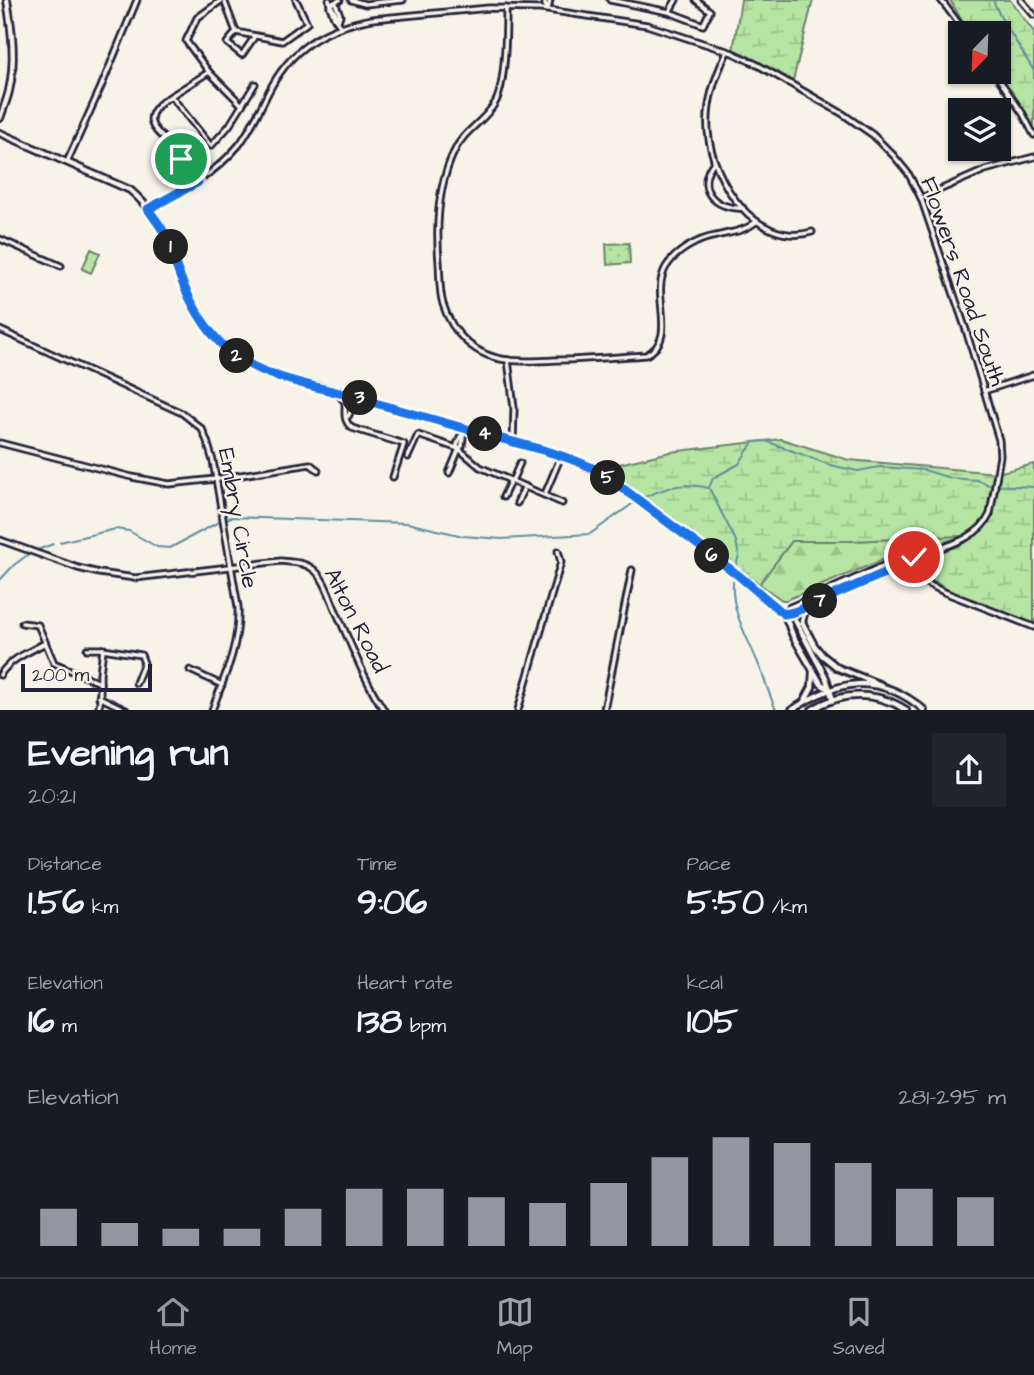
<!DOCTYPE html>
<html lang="en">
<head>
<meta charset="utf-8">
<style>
	body { margin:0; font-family:"Architects Daughter",sans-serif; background:#20242c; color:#f1f3f6; height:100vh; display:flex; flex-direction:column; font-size:26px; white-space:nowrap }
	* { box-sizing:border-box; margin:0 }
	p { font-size:23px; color:#9ea1a6 }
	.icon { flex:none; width:38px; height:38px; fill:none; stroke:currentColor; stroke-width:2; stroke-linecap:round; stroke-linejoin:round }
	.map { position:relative; height:710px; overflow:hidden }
	.side { display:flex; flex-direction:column; background:#171b24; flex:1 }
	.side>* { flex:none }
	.needle { width:46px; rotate:203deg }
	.buttons { position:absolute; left:948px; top:21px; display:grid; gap:14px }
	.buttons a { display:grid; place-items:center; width:63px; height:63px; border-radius:0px; background:#171b24; box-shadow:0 2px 5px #0004; font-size:35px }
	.scale { position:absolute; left:21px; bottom:18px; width:131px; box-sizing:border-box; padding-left:7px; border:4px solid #22223b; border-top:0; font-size:19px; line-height:24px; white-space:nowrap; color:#22223b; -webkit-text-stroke:5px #f7f3e8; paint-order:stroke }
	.pin { position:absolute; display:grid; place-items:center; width:60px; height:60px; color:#fff; margin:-30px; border:4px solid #fff; border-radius:50%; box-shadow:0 2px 7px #0007 }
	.km { position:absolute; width:35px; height:35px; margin:-18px; border-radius:50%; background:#222; color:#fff; font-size:19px; line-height:35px; text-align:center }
	.round { display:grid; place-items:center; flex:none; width:74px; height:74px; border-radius:0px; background:#20242c }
	.overview { display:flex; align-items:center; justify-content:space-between; height:119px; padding:0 28px }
	h1 { font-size:38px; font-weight:800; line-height:52px }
	.figures { display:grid; grid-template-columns:repeat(3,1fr); gap:10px; height:119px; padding:7px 28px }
	.figures div { display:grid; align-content:center }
	.figures b { font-size:35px; font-weight:800 }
	.figures small { font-size:19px; font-weight:400 }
	.figures p { font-size:19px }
	.chart { height:196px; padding:14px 28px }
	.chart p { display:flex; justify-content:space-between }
	.chart svg { width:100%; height:126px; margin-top:7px; stroke:#9495a2; stroke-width:6 }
	.menu { display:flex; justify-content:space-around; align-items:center; height:98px; border-top:2px solid #363941; background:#171b24; font-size:19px; color:#9ea1a6 }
	.menu a { display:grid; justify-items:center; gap:4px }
	.menu .active { color:#9495a2 }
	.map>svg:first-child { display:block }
	.grass { fill:url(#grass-dots); stroke:#6c836e; stroke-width:2 }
	.forest { fill:url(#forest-firs); stroke:#6c836e; stroke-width:2 }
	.wetland { fill:url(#wetland-marsh); stroke:#6c836e; stroke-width:2 }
	.pitch { fill:#b6e4a2; stroke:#6c836e; stroke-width:2 }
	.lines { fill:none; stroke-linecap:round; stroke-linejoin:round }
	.stream { stroke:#5f8f9f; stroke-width:2 }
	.minor-casing { stroke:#22223b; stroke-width:9 }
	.tertiary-casing { stroke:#22223b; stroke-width:10 }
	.secondary-casing { stroke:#22223b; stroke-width:10 }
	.minor { stroke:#f7f3e8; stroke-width:3.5 }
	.tertiary { stroke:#f7f3e8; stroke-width:4.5 }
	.secondary { stroke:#f7f3e8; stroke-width:4.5 }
	.route-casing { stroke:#fff; stroke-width:14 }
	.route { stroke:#1a73e8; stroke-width:9 }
	.labels { text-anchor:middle; stroke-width:5; stroke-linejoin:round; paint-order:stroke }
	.street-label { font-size:23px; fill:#22223b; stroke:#f7f3e8 }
</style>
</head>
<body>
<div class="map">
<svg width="1034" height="710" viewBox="0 0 1034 710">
	<defs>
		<pattern id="grass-dots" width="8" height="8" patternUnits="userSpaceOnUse" patternTransform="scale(1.75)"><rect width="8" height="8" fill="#b6e4a2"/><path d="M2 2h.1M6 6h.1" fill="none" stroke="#9cc38c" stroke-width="1.8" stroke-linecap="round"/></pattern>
		<pattern id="forest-firs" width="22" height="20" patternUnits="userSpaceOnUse" patternTransform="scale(1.75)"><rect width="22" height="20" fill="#b6e4a2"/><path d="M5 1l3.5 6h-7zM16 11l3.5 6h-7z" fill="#9cc38c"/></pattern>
		<pattern id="wetland-marsh" width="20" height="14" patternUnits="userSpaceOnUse" patternTransform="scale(1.75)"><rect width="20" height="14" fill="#b6e4a2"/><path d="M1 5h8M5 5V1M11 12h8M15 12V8" fill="none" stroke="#9cc38c"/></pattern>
	</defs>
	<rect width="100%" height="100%" fill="#f7f3e8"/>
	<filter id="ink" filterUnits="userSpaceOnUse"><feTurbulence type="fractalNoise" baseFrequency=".0143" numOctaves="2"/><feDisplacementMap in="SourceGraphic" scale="14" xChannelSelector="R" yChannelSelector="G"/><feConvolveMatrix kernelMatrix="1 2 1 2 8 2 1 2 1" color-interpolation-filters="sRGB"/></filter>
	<g filter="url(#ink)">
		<polygon class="grass" points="629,243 630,263 607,265 606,244"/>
		<polygon class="forest" points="959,536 960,538 894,555 786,600 782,600 759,584 792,541 852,541"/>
		<g class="wetland">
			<polygon points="741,0 813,0 792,85 733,51"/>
			<polygon points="950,0 1010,0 1034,32 1034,129 1028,117 994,72 999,72 999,33 969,33"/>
			<polygon points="781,439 849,460 997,473 1034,464 1034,627 967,602 894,555 958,538 959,536 852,541 792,541 759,584 640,497 598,469 670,452"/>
		</g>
		<polygon class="pitch" points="91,249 100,253 91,273 82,269"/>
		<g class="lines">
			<g class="stream">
				<polyline points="993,0 1000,16 1034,71"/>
				<path d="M640,499C665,488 681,481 709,488"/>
				<polyline points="60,542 116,529 129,531 157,547 170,548 215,524 231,517 407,523 463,536 502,539 590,534 635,502"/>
				<polyline points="35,551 53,544"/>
				<polyline points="735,568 739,556 736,541 709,488 713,478 739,464 753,442 766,441 830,465 858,471 879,467 924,470 950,478 977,480 989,485 1034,487"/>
				<path d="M734,574C728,607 746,634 758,663C765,679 769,695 776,710"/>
				<polyline points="0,580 14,565 30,553"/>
			</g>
			<defs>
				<g id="minor">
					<polyline points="222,0 197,18 186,41 209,72 242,105"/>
					<polyline points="224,0 236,32"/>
					<polyline points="329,0 330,4 340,0"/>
					<polyline points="351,0 365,4 403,0"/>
					<polyline points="545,0 545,5 548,9"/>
					<polyline points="610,0 669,12 703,25 710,11 696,0"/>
					<polyline points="941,0 966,33"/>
					<polyline points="1021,0 1034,15"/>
					<polyline points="335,2 340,15 338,21"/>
					<polyline points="330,6 330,4 338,18"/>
					<polyline points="330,7 335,19 340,26"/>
					<path d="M506,8C506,31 506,85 495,103C484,122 463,131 454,152C438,185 436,226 439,262C440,275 439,291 443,304C452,334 476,357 508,360C523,362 540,361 556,360C586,360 616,357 646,355C680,338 649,295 666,267C676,251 698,239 716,236C731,232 743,232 756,222"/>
					<polyline points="548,9 550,0"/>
					<polyline points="669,12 676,0"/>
					<polyline points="236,32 282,41 307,23 296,0"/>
					<polyline points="236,32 227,43 242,55 255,36"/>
					<path d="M727,52C715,77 706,102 708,131C712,180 755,248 812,232"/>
					<polyline points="994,72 1023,114 1034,135"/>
					<polyline points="171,96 211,146 229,126 255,84"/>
					<polyline points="174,149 174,152 178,158 181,159"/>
					<polyline points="67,162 101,87 137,0"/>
					<path d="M714,162C694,187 714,210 743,208"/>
					<path d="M198,182L177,150L174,149C160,132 137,123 163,101L209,72"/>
					<polyline points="921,198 985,170 1034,157"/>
					<path d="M148,209C183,191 213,176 239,145C251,129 259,111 268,93C290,49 323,28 372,19L489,8L541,9L647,25L733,53L756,64L843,114L873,135L894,156L908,173L921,198L966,330L999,440L1000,456L990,514C980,537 951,545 929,552C918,556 908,560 896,560L790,607L784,614"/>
					<polyline points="0,239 61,266"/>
					<path d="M0,330L182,413L202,429L207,441L213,461L238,607C240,643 225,676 212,710"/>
					<polyline points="508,360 514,408 513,442"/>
					<polyline points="984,391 1034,375"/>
					<path d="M337,393L345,402C346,413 342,419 352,428L404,444L393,477"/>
					<polyline points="346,418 349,415 353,404 362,400"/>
					<polyline points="0,443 132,477 169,484 216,479 310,464 318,470"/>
					<polyline points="459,449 457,445 460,437 462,435"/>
					<polyline points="408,457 418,435 459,449 480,467 562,503"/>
					<polyline points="449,473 459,449 462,446 464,428"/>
					<polyline points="512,481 520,463"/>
					<polyline points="545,494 561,456"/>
					<polyline points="503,497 511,480"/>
					<polyline points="517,503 525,486"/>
					<path d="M0,540L78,568L99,573L135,578L281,561C291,562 304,562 313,569C325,578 330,598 336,611C351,644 364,680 384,710"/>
					<polyline points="905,560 916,575 924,582 944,592 1034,627"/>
					<polyline points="816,602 901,566 905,560"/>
					<polyline points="784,614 794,612 809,605"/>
					<polyline points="22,623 38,625 54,663 100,683"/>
					<polyline points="87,649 103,649"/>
					<polyline points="190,670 222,685"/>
					<path d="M0,675C10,659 29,652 45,643"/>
					<polyline points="99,697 126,710"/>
					<polyline points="98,710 100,702 100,673 103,649 141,655 144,663 136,683"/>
					<polyline points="518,710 561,562 558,551"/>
					<polyline points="604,710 632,570"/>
				</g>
				<g id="tertiary">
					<path d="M0,118C3,109 7,100 9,91C16,61 12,30 7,0"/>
					<path d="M0,133L130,190C146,204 164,225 170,246C174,258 177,270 182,281C196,319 224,354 262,371C282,379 303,383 324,388L575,460L601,473L738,575L784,614L795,620L826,678L833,700"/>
					<polyline points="785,615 793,636 821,684 829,689"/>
					<polyline points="804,702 812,687 813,671"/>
				</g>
				<g id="secondary">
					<polyline points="816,602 805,610 802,622 814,645 822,655 838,668 881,685"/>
					<path d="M792,710C838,679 879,672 924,710"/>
					<path d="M812,710C841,691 877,691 906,710"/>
				</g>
			</defs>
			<use href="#minor" class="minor-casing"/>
			<use href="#tertiary" class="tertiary-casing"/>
			<use href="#secondary" class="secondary-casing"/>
			<use href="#minor" class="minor"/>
			<use href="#tertiary" class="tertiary"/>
			<use href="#secondary" class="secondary"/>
		</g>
	</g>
	<g class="lines" filter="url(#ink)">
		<defs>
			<path id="route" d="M181,159L198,182L148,209C154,218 161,226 166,236C171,245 172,256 176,266C185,291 196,315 214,336C247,376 300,382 347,395C397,409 446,423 495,437C531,447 568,455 601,472L738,575L784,614L794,612L901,566L905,560L914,557"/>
		</defs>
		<use href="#route" class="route-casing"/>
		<use href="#route" class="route"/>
	</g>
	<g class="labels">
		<g class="street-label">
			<text transform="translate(964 281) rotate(71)" y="8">Flowers Road South</text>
			<text transform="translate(239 518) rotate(80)" y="8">Embry Circle</text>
			<text transform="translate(357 620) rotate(63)" y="8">Alton Road</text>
		</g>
	</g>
</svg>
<div class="buttons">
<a><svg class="needle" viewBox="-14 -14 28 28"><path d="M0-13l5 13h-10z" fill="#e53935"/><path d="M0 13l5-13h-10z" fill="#9ea1a6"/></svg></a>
<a><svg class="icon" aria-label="layers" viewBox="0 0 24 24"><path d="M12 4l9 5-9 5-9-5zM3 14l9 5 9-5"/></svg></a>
</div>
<div class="scale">200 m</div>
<div class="pin" style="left:181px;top:159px;background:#1e9e55"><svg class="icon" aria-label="arrive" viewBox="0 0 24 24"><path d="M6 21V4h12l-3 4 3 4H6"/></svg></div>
<div class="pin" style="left:914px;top:557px;background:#d93025"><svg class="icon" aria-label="check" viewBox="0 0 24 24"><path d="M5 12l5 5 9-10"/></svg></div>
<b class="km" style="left:171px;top:247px">1</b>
<b class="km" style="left:237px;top:356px">2</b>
<b class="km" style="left:360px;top:398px">3</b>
<b class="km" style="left:485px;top:434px">4</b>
<b class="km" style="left:608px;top:478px">5</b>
<b class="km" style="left:712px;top:556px">6</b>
<b class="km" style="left:820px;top:601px">7</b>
</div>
<section class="side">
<div class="overview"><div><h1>Evening run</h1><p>20:21</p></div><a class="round"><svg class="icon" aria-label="share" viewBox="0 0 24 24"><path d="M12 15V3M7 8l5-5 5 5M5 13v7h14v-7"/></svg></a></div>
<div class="figures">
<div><p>Distance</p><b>1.56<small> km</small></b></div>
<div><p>Time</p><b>9:06</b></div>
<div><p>Pace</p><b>5:50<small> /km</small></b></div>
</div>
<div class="figures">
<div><p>Elevation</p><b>16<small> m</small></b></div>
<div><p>Heart rate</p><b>138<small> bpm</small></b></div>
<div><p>kcal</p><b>105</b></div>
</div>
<div class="chart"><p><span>Elevation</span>281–295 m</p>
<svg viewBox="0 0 160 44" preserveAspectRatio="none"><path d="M5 44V31M15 44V36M25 44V38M35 44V38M45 44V31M55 44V24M65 44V24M75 44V27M85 44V29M95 44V22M105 44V13M115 44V6M125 44V8M135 44V15M145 44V24M155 44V27"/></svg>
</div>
</section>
<nav class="menu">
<a class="active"><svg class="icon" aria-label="home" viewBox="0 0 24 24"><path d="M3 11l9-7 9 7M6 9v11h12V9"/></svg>Home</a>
<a><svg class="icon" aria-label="map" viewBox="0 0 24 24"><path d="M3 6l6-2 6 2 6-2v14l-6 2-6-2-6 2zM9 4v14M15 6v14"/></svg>Map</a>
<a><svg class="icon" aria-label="saved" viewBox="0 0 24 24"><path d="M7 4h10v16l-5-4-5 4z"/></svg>Saved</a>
</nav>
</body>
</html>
